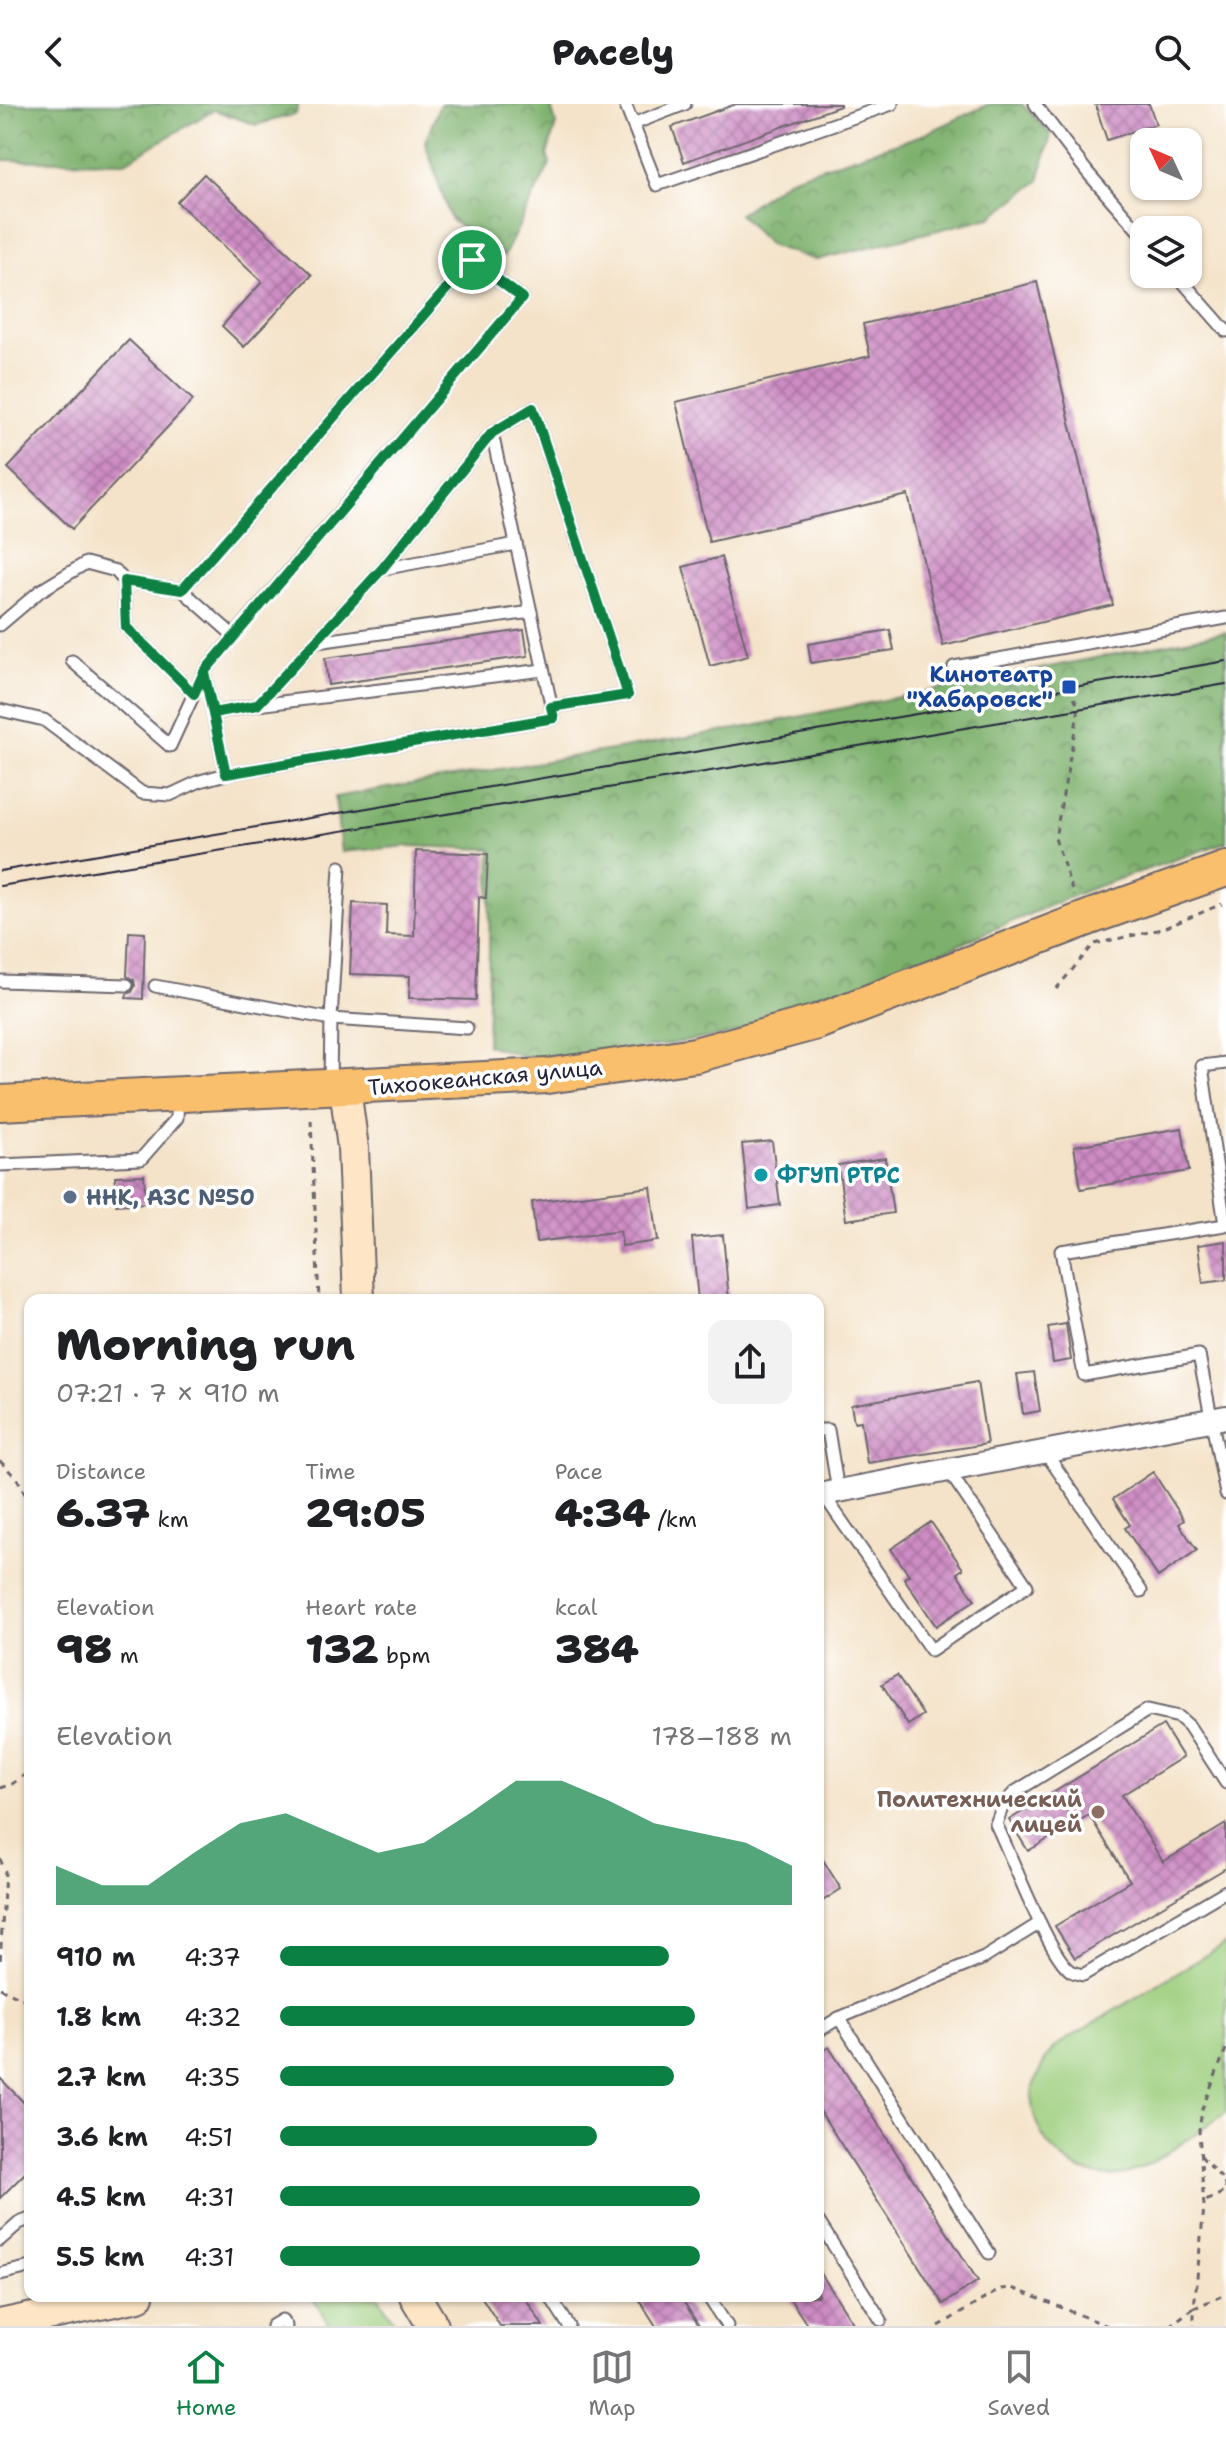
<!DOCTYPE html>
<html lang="en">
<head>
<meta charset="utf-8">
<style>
	body { margin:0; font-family:"Shantell Sans",sans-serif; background:#f2f2f2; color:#202124; height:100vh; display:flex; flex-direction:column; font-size:30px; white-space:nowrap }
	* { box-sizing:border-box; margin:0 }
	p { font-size:26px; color:#757577 }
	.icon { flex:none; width:44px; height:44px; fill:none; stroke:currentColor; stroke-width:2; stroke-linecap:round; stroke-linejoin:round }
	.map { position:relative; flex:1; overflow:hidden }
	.drawer { position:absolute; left:24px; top:1190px; width:800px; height:1008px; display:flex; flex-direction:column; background:#fff; border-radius:16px; box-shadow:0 2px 6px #0004 }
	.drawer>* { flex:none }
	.needle { width:52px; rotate:314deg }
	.fabs { position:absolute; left:1130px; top:24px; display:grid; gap:16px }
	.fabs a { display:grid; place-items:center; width:72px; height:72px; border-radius:16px; background:#fff; box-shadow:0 2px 6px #0004; font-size:40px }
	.pin { position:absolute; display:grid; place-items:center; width:68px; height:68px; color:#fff; margin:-34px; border:4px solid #fff; border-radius:50%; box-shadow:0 2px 8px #0007 }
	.round { display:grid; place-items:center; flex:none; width:84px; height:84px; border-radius:16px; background:#f2f2f2 }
	.head { display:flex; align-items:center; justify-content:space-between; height:136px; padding:0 32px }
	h1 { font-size:44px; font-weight:800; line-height:60px }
	.figures { display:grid; grid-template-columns:repeat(3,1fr); gap:12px; height:136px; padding:8px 32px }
	.figures div { display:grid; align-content:center }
	.figures b { font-size:40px; font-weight:800 }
	.figures small { font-size:22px; font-weight:400 }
	.figures p { font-size:22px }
	.chart { height:224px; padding:16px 32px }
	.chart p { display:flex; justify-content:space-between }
	.chart svg { width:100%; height:144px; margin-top:8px; fill:#0b8043; opacity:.7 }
	ul { padding:0 32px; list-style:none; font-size:26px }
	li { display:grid; grid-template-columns:128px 96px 1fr; align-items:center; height:60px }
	li i { height:20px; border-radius:10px; background:#0b8043 }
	header { display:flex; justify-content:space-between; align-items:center; height:104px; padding:0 32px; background:#fff; font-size:36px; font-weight:800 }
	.menu { display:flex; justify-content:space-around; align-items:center; height:112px; border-top:2px solid #e0e0e0; background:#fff; font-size:22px; color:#757577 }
	.menu a { display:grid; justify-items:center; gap:4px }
	.menu .on { color:#0b8043 }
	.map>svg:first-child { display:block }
	.green { fill:#9ccd7c; stroke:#5f785c; stroke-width:2 }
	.forest { fill:url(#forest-crowns); stroke:#506954; stroke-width:2 }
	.building { fill:url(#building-cross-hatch) }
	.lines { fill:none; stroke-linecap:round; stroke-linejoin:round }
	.lane-casing { stroke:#6c666d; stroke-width:15 }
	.street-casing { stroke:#6c666d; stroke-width:26 }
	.secondary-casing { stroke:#6c666d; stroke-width:34 }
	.primary-casing { stroke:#6c666d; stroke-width:38 }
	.path { stroke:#6c666d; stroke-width:3; stroke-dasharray:6 6; stroke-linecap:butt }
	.lane { stroke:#fff; stroke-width:11 }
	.street { stroke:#fff; stroke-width:22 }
	.secondary { stroke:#fde5c5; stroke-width:30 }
	.primary { stroke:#f9bf6d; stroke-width:34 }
	.tram { stroke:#22223b; stroke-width:2 }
	.route-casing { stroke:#fff; stroke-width:16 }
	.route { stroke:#0b8043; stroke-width:10 }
	.transit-dot { fill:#1a4fb4; stroke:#fff; stroke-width:3 }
	.culture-dot { fill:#0f9aa8; stroke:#fff; stroke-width:3 }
	.service-dot { fill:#5c6f8a; stroke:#fff; stroke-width:3 }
	.education-dot { fill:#8d6e63; stroke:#fff; stroke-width:3 }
	.labels { text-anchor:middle; stroke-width:7; stroke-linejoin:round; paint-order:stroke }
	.transit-label { font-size:22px; font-weight:bold; fill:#164399; stroke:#fff; text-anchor:end }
	.street-label { font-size:22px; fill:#22223b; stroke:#fff }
	.culture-label { font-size:22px; font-weight:bold; fill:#0d838f; stroke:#fff; text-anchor:start }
	.service-label { font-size:22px; font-weight:bold; fill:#4e5e75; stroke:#fff; text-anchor:start }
	.education-label { font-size:22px; font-weight:bold; fill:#785e54; stroke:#fff; text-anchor:end }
</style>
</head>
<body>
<header><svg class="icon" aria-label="back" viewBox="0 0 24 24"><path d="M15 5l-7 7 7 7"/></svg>Pacely<svg class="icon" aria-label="search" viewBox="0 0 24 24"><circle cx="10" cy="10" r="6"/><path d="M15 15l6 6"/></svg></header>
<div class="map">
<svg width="1226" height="2222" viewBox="0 0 1226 2222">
	<defs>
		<pattern id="forest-crowns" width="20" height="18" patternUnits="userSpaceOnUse" patternTransform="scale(2)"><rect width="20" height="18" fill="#7db06c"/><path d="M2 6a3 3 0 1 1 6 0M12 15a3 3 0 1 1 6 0" fill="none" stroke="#668f5a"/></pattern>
		<pattern id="building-cross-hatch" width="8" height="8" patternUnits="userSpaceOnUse" patternTransform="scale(2)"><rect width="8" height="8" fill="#ce8cc4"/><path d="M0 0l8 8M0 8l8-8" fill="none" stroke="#a772a0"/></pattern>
	</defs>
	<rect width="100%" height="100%" fill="#fff"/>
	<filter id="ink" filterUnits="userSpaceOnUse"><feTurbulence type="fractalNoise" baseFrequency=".0125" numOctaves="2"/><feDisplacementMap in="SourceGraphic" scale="16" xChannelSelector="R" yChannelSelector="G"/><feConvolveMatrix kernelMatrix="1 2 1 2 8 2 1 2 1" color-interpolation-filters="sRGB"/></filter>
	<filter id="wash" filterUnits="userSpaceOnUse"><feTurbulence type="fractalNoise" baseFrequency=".006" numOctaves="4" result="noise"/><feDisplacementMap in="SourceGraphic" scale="32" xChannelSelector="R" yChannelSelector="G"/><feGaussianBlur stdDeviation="1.8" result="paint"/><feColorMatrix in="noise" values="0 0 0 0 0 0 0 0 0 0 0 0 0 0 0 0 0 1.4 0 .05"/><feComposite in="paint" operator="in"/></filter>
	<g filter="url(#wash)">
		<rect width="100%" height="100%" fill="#f4e3c9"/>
		<g class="green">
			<path d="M1226,1839V2009C1200,2026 1153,2063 1124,2070C1080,2080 1037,2045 1032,2000C1030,1979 1043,1959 1054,1943Z"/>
			<polygon points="320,2192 378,2192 397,2222 330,2222 314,2196"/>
		</g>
		<g class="forest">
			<polygon points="0,0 298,0 296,10 256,21 214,6 125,58 0,56"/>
			<polygon points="440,0 550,0 556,20 547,51 550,60 504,152 451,116 425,38"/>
			<polygon points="989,0 1022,0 1051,31 1039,77 991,113 816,156 769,141 739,110 790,74 925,30"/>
			<polygon points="1226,528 1226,738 1087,786 987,828 841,895 731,930 549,960 487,941 491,745 409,742 341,748 335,693 753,622"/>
		</g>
		<g id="blocks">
			<g class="building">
				<polygon points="736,0 840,0 840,2 684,58 672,23"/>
				<polygon points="1095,0 1149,0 1156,20 1107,36"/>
				<polygon points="204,70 312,171 244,243 222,222 262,178 177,98"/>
				<polygon points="1037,178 1113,501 943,542 908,391 709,438 676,298 870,252 863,220"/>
				<polygon points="129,236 193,296 72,425 8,364"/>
				<polygon points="721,453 748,552 710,562 683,463"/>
				<polygon points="524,526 528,552 328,581 325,554"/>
				<polygon points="890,526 894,546 811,559 808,540"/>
				<polygon points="416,747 488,750 486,794 479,793 476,896 409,894 410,872 350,870 353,799 387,801 386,831 414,832"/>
				<polygon points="129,828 145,829 143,895 126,894 127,890 132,888 135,882 134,876 127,872"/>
				<polygon points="1182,1024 1189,1067 1081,1085 1074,1042"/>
				<polygon points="772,1037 780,1101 749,1105 742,1040"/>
				<polygon points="885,1054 893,1109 846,1116 838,1061"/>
				<polygon points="144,1071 146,1099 116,1101 115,1072"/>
				<polygon points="651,1083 658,1137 622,1142 620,1127 536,1138 532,1098"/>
				<polygon points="723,1131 729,1196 698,1196 692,1134"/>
				<polygon points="1226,1137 1226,1176 1203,1179 1198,1141"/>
				<polygon points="1066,1220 1071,1256 1053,1259 1048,1223"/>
				<polygon points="1034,1268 1040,1307 1023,1310 1017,1270"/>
				<polygon points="977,1278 987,1340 867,1359 861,1317 854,1318 851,1301"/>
				<polygon points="1153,1368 1184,1416 1179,1420 1197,1446 1158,1473 1125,1424 1130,1421 1113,1395"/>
				<polygon points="931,1418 963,1465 957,1469 975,1496 936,1522 904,1474 909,1471 891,1445"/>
				<polygon points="897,1571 923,1611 908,1621 882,1580"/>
				<polygon points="1163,1621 1183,1653 1122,1691 1163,1758 1226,1720 1226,1764 1075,1854 1055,1822 1130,1777 1089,1711 1028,1747 1009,1716"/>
				<polygon points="818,1748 841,1785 818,1800"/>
				<polygon points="829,1943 978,2177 943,2200 818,2004 818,1950"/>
				<polygon points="0,1974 30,2005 30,2064 0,2094"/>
				<polygon points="818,2165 855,2222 808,2222 788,2192 818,2192"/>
				<polygon points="481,2192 524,2192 543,2222 500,2222"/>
				<polygon points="637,2192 680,2192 699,2222 656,2222"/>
			</g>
		</g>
	</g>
	<g filter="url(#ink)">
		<use href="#blocks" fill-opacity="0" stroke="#6c666d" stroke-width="2"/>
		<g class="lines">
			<defs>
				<g id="lane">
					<polyline points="625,0 657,81 892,0"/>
					<polyline points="1035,0 1088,69 1144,133"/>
					<polyline points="633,20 685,0"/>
					<polyline points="1176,170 1226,227"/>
					<polyline points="382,465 516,440"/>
					<polyline points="182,486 124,477 126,523 194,590"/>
					<polyline points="0,521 40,487 86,459 116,467 124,477"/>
					<polyline points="234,532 182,486 472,156 522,194 234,532 204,568 226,670 554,614 492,329"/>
					<polyline points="317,538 531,508"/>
					<polyline points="72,557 170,642 204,568"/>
					<polyline points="954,563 1226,514"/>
					<polyline points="257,601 382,465 492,329 533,304 628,591 551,603"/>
					<polyline points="0,606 44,616 142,689 170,691 200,677 226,670"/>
					<polyline points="213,609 257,601 543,566"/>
					<polyline points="340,763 331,915 467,924"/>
					<polyline points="0,877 127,881"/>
					<polyline points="155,882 331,915 330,980"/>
					<polyline points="1226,959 1202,962 1225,1121 1061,1147 1084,1271 1199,1251 1226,1390"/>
					<polyline points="0,1061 141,1055 177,1014 178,994"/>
					<polyline points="818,1326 828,1326 838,1387"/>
					<polyline points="1045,1348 1141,1487"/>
					<polyline points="823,1390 931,1546 1027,1482 948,1366"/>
					<path d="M1226,1679L1189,1622L1179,1613L1148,1606L1015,1688L1003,1701L996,1720C1011,1750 1048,1851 1071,1867C1072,1868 1082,1871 1083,1871L1226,1787"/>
					<polyline points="839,1914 989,2149"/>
					<polyline points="818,1927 839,1914 984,1854 1040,1819"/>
					<polyline points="818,2117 881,2216"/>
					<polyline points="0,2136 19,2119 30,2115"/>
					<polyline points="0,2170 30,2163"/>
					<polyline points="550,2192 569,2222"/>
					<polyline points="708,2192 727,2222"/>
					<polyline points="272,2222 282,2216 286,2222"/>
				</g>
				<polyline id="street" points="818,1391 1226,1313"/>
				<g id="secondary">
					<polyline points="345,984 353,1044 359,1196"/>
					<polyline points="415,2192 433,2222"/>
					<polyline points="0,2221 138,2192"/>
				</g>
				<polyline id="primary" points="0,999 547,972 695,951 817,918 1093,812 1226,765"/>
			</defs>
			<use href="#lane" class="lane-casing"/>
			<use href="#street" class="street-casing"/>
			<use href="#secondary" class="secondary-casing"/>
			<use href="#primary" class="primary-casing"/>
			<g class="path">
				<polyline points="1069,583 1079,604 1055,734 1074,792"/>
				<polyline points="1056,885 1094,840 1162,825 1222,800"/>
				<polyline points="311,1016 319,1196"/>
				<polyline points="0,1357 18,1376 30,1400"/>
				<polyline points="0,1684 12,1680 30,1667"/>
				<polyline points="0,1755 5,1767 0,1861"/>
				<polyline points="0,1884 30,1898"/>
				<polyline points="1226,1945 1202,2005 1199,2027 1204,2103 1194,2204 1226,2190"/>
				<polyline points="1201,2052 1224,2077 1226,2087 1204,2098"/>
				<polyline points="939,2222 1001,2185 1012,2184 1108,2222"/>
				<polyline points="1169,2222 1194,2204 1194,2222"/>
			</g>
			<use href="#lane" class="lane"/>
			<use href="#street" class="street"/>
			<use href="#secondary" class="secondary"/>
			<use href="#primary" class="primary"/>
			<g class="tram">
				<polyline points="0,767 1226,557"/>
				<polyline points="0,782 651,677 1226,580"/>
			</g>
		</g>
	</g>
	<g class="lines" filter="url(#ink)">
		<defs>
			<polyline id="route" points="472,156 522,194 204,568 226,670 554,614 551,603 628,591 533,304 492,329 382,465 257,601 213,609 204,568 194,590 126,523 124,477 182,486 472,156"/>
		</defs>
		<use href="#route" class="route-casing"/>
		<use href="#route" class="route"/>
	</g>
	<rect class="transit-dot" x="1061" y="575" width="16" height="16" rx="4"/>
	<circle class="culture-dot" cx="761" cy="1071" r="8"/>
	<circle class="service-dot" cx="70" cy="1093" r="8"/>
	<circle class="education-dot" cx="1098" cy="1708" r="8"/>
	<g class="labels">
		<g class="transit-label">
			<text x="1053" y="578">Кинотеатр<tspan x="1053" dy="25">"Хабаровск"</tspan></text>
		</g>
		<g class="street-label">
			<text transform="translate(485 973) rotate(-5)" y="8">Тихоокеанская улица</text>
		</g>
		<g class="culture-label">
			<text x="777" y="1079">ФГУП РТРС</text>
		</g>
		<g class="service-label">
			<text x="86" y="1101">ННК, АЗС №50</text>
		</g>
		<g class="education-label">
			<text x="1082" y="1703">Политехнический<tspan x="1082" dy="25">лицей</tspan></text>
		</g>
	</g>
</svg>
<div class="fabs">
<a><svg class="needle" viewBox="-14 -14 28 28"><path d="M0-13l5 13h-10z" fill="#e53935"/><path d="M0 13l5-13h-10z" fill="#757577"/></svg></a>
<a><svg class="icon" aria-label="layers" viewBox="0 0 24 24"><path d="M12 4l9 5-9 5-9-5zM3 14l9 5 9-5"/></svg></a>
</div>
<div class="pin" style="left:472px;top:156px;background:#1e9e55"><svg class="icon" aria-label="arrive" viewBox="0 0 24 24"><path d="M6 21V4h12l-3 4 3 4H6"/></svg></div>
<section class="drawer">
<div class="head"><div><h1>Morning run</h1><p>07:21 · 7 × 910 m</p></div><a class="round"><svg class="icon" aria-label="share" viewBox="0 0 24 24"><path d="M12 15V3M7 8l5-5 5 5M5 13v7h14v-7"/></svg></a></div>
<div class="figures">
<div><p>Distance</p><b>6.37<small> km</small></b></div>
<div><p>Time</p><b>29:05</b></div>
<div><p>Pace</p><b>4:34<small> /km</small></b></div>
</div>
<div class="figures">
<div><p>Elevation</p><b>98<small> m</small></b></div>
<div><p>Heart rate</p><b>132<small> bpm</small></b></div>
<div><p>kcal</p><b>384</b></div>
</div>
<div class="chart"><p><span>Elevation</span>178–188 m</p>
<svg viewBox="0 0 160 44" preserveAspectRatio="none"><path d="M0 44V32L10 38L20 38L30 28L40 19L50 16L60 22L70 28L80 25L90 16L100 6L110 6L120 12L130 19L140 22L150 25L160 32V44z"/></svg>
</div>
<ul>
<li><b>910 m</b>4:37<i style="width:76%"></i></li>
<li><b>1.8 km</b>4:32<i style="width:81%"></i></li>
<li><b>2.7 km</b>4:35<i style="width:77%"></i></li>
<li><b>3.6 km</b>4:51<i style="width:62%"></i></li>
<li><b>4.5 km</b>4:31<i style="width:82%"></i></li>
<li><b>5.5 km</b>4:31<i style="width:82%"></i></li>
</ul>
</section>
</div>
<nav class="menu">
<a class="on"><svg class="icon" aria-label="home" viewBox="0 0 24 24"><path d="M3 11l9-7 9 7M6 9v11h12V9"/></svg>Home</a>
<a><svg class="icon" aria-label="map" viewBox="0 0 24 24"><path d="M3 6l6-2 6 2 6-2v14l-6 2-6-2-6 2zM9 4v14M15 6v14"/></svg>Map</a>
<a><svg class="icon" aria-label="saved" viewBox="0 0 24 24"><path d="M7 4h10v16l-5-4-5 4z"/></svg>Saved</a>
</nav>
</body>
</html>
